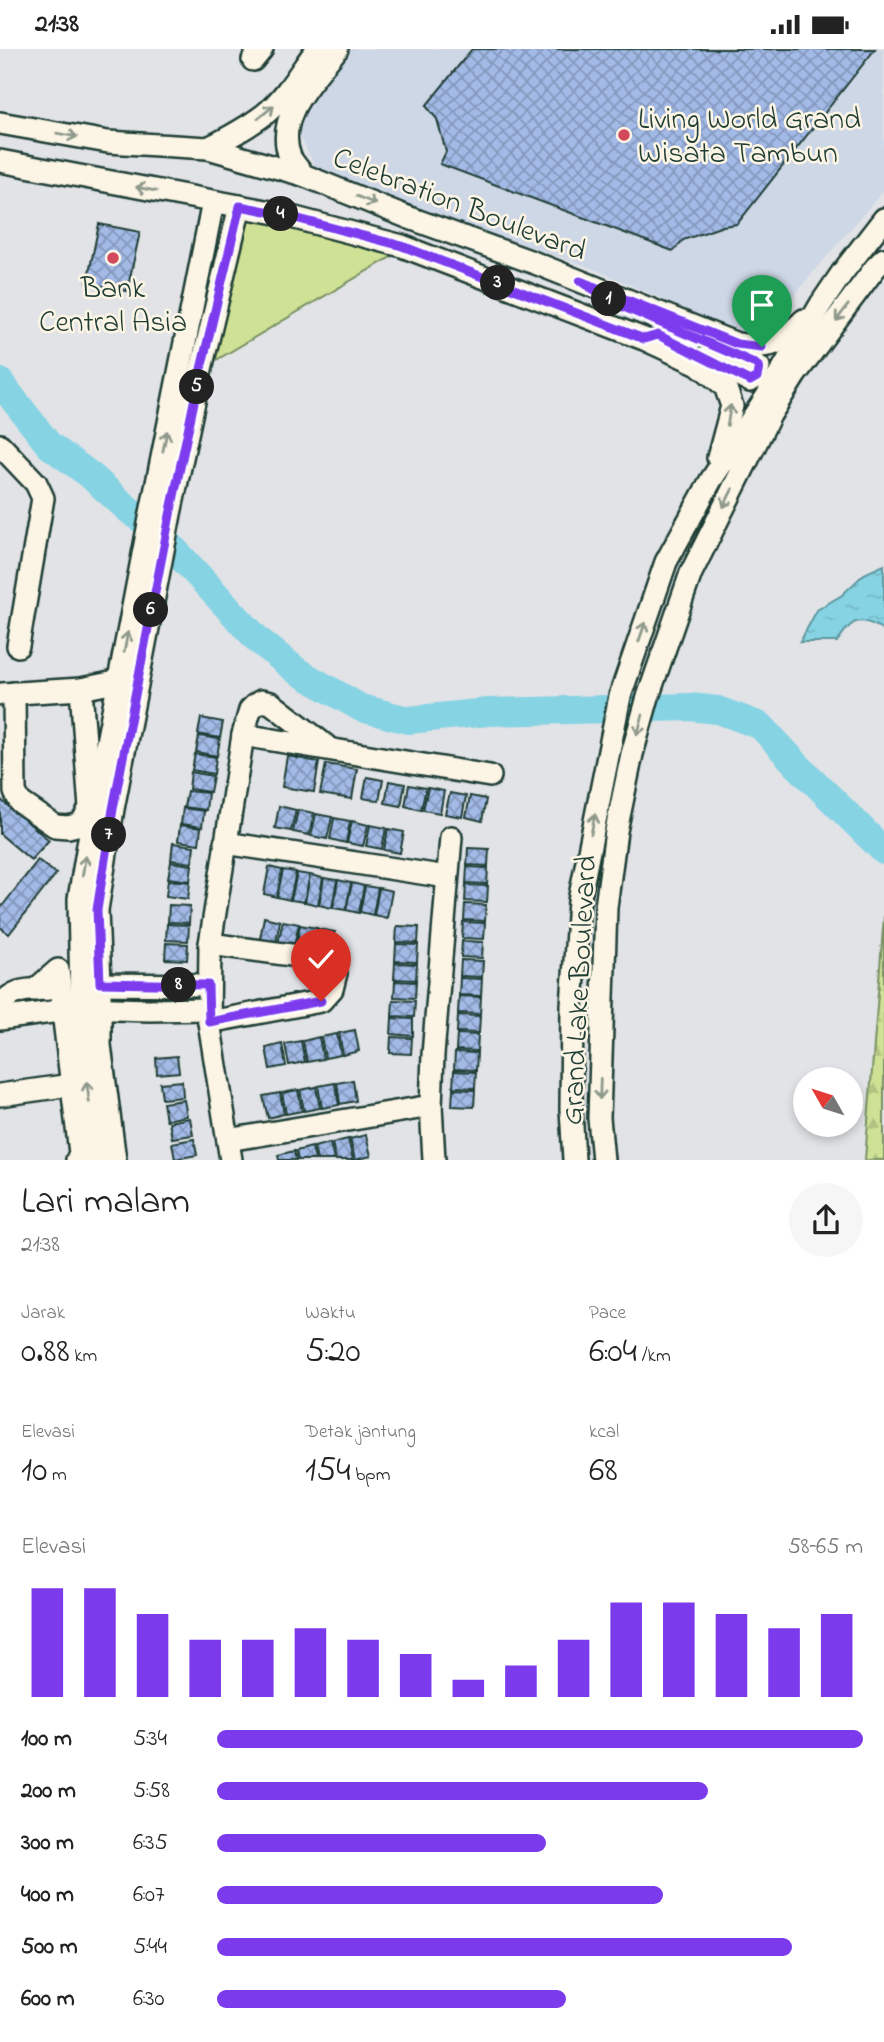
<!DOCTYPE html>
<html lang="id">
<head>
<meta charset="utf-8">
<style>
	body { margin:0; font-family:"Indie Flower",sans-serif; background:#f6f6f6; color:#222; height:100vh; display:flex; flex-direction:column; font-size:26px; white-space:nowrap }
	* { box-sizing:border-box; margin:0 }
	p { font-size:23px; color:#767676 }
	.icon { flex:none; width:38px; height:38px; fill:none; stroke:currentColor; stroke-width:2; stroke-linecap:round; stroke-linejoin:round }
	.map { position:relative; height:1111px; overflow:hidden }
	.sheet { display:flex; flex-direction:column; background:#fff; flex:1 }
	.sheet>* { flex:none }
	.needle { width:46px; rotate:309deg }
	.tools { position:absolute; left:793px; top:1018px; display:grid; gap:14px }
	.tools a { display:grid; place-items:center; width:70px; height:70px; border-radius:50%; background:#fff; box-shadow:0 4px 10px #0003; font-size:35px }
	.pin { position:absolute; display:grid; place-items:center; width:60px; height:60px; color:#fff; margin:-72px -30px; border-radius:50% 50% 50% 0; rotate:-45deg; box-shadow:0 0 7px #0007 }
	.pin .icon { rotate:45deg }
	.km { position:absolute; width:35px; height:35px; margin:-18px; border-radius:50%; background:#222; color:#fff; font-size:19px; line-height:35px; text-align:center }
	.round { display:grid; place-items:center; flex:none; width:74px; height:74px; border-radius:37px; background:#f6f6f6 }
	.overview { display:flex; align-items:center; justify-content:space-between; height:119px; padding:0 21px }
	h1 { font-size:38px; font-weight:600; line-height:52px }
	.metrics { display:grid; grid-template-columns:repeat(3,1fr); gap:10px; height:119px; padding:7px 21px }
	.metrics div { display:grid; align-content:center }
	.metrics b { font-size:35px; font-weight:600 }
	.metrics small { font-size:19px; font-weight:400 }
	.metrics p { font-size:19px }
	.chart { height:196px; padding:14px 21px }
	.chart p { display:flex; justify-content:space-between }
	.chart svg { width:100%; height:126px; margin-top:7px; stroke:#7c3aed; stroke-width:6 }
	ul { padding:0 21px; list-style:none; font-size:23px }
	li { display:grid; grid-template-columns:112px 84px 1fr; align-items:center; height:52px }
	li i { height:18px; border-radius:9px; background:#7c3aed }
	.status { display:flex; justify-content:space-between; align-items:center; height:49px; padding:0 35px; background:#fff; direction:ltr }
	.status svg { height:19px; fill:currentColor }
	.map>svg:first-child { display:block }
	.built { fill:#ced7e6 }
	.forest { fill:url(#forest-firs); stroke:#778f64; stroke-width:2 }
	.park { fill:#cfe195; stroke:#778f64; stroke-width:2 }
	.water { fill:url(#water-ripples); stroke:#5d979e; stroke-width:2 }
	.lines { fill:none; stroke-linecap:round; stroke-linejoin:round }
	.river { stroke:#86d3e4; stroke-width:28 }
	.building { fill:url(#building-cross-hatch); stroke:#1f3d34; stroke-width:2 }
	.minor-casing { stroke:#1f3d34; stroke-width:26 }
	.minor { stroke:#fcf5e5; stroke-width:21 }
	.oneway { stroke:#8e998c }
	.route-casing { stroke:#fff; stroke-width:14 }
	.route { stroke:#7c3aed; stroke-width:9 }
	.poi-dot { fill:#d1495b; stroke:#fcf5e5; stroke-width:2.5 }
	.labels { text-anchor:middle; stroke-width:5; stroke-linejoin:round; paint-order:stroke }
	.poi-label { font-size:30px; fill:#1f3d34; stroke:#fcf5e5; text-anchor:start }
	.street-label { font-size:30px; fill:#1f3d34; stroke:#fcf5e5 }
</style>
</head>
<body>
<div class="status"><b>21:38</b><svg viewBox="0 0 49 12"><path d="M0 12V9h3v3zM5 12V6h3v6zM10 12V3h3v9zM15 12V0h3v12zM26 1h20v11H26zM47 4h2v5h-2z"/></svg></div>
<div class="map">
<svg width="884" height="1111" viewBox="0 0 884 1111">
	<defs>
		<pattern id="forest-firs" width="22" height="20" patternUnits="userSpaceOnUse" patternTransform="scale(1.75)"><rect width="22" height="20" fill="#cfe195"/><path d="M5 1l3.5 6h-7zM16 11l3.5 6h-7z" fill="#b1c281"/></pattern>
		<pattern id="water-ripples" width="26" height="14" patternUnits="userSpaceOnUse" patternTransform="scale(1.75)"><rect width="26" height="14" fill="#86d3e4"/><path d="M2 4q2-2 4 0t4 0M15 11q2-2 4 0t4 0" fill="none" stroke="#73b6c4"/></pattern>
		<pattern id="building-cross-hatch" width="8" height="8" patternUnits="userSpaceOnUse" patternTransform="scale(1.75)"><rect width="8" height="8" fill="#a3bae7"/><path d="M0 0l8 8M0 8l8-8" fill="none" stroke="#8498bc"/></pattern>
	</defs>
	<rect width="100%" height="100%" fill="#e1e3e6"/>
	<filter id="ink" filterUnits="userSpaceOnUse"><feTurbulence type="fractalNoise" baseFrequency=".0143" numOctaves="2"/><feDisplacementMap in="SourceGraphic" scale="14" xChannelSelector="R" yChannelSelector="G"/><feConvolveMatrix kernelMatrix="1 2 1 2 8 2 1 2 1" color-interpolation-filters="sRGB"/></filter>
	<g filter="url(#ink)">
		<polygon class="built" points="347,0 884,0 884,141 804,234 772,276 749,285 731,281 592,219 319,126 296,79 306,52"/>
		<polygon class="forest" points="884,867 884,1111 865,1111"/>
		<polygon class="park" points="240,157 406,199 201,320"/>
		<path class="water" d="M884,516V581C859,566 852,570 837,593H800L817,561L842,546L864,525Z"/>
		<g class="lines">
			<polyline class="river" points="0,333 49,396 90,426 129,461 157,482 258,591 297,622 361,659 408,671 488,663 690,658 718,661 761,677 797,716 884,802"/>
		</g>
		<g class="building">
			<polygon points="472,0 875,0 737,175 723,177 683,191 673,202 440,115 446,103 437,70 426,57"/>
			<polygon points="99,175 140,183 127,242 87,234"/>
			<polygon points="201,669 223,673 220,689 198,685"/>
			<polygon points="199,687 220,690 217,707 196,703"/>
			<polygon points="195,705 216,708 214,725 192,721"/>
			<polygon points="287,707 319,713 314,743 282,738"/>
			<polygon points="326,715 357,720 352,750 320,745"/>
			<polygon points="191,723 213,727 210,743 189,740"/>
			<polygon points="367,728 383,731 379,752 363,749"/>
			<polygon points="389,732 405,735 401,757 385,754"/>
			<polygon points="409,736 426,739 421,761 405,757"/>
			<polygon points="428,739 444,742 440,764 423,761"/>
			<polygon points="187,742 208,744 206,761 184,758"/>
			<polygon points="450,744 466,747 462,768 445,765"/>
			<polygon points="470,747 486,750 482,772 466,768"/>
			<polygon points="0,750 49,791 31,811 0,785"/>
			<polygon points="279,757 296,761 291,782 275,779"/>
			<polygon points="183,759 204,762 202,778 181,775"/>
			<polygon points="298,761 314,764 309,786 293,783"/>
			<polygon points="316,765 332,768 327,790 311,787"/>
			<polygon points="334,769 350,772 346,794 330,790"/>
			<polygon points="352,772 368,776 363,797 347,794"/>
			<polygon points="180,776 201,779 199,795 178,792"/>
			<polygon points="370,776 386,779 382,800 366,797"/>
			<polygon points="388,780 404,783 400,804 384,801"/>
			<polygon points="173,794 194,797 192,814 171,811"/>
			<polygon points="468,799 489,800 488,817 467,816"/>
			<polygon points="38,811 56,825 9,885 0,878 0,860"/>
			<polygon points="171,813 192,816 190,832 168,829"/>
			<polygon points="269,818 282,821 277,848 264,845"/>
			<polygon points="467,818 488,819 487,835 466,834"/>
			<polygon points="283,821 296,823 290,851 277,848"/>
			<polygon points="297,824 310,826 304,853 291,851"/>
			<polygon points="310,826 323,829 318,856 305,853"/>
			<polygon points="324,829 337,831 332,859 319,856"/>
			<polygon points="168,831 190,833 188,850 166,847"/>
			<polygon points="338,831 351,834 346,861 333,859"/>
			<polygon points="352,834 364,837 359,864 346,861"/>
			<polygon points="466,836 488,837 487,853 465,852"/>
			<polygon points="365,837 378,839 373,866 360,863"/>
			<polygon points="379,839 392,842 387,869 374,866"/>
			<polygon points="465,855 486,856 485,872 464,871"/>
			<polygon points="169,856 190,857 189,874 168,873"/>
			<polygon points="264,868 280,872 276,893 260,890"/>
			<polygon points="283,872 299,875 294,897 278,894"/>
			<polygon points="463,873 485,874 484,890 462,889"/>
			<polygon points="167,875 189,876 188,892 166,891"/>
			<polygon points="300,876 317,879 312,901 296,898"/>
			<polygon points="397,877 419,878 418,894 396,893"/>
			<polygon points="319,880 335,883 331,905 315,902"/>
			<polygon points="462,892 483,893 482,909 461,908"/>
			<polygon points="166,894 188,895 187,911 165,910"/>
			<polygon points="396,895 418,896 417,913 395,912"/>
			<polygon points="461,911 483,912 482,928 460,927"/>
			<polygon points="395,914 417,915 416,931 394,930"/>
			<polygon points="460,929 482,930 481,947 459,946"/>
			<polygon points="395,932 416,933 415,949 394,948"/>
			<polygon points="459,947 481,948 480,965 458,964"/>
			<polygon points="393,951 415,952 414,968 392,967"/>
			<polygon points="458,966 480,967 479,984 457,983"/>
			<polygon points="392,969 413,970 413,987 391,985"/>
			<polygon points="355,981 359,1002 343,1006 339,984"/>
			<polygon points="337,985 341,1006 325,1009 321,988"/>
			<polygon points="457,985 478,986 477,1002 456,1001"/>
			<polygon points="319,988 323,1010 307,1013 303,992"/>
			<polygon points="391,988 412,989 411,1005 390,1004"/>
			<polygon points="301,992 305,1013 289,1016 285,995"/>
			<polygon points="282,995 286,1017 270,1020 266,999"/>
			<polygon points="455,1003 477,1004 476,1021 454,1020"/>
			<polygon points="177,1007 179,1023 157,1025 156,1009"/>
			<polygon points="454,1022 476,1023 475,1039 453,1038"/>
			<polygon points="353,1031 356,1052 340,1055 337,1034"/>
			<polygon points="182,1032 183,1048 162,1050 160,1034"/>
			<polygon points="335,1034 339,1056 322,1059 318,1037"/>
			<polygon points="316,1038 320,1059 304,1062 300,1041"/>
			<polygon points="453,1040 475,1041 474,1058 452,1057"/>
			<polygon points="298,1041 302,1062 286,1065 282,1044"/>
			<polygon points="280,1044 284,1065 268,1069 263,1047"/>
			<polygon points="184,1051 187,1067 166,1071 163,1054"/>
			<polygon points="190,1069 193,1086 172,1089 169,1073"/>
			<polygon points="366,1086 371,1107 355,1111 350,1090"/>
			<polygon points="194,1090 197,1106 175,1110 172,1094"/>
			<polygon points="348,1090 353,1111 336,1111 332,1094"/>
			<polygon points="330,1094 334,1111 317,1111 314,1098"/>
			<polygon points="312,1098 315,1111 298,1111 296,1102"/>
			<polygon points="294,1102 296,1111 279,1111 278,1106"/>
		</g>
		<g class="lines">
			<defs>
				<g id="minor">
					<polyline points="253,11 262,0"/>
					<path d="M0,74L108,93L208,99L303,126L407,168L535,214L737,295C775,300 777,296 804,271"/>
					<path d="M208,99C228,89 248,78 265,65C286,48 301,21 317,0"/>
					<polyline points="0,112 276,164 402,197 644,290 698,315 725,337 732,357 718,409"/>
					<path d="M303,126C299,120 293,114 290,108C274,67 314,30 337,0"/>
					<polyline points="706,309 750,332 757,328 759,318 754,314 721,300"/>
					<polyline points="0,396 36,434 43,449 18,597"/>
					<polyline points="14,644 15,743 20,753 55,777 68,778 81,775 90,759 81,640"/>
					<polyline points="2,645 81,640 130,630"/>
					<polyline points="243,686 490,727"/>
					<polyline points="225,794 447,828"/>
					<polyline points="88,935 208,936"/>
					<polyline points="35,941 58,921 80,1104 77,1111"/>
					<path d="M0,958C13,939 27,941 49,940"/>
					<polyline points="0,970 81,959 149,961 209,960"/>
					<polyline points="209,973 321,952 332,940 336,924 328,911 210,895"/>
					<polyline points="0,1046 71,1036"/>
					<polyline points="228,1091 431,1057"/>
					<polyline points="96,1111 82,998 79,850 93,766 152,459 213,153"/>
					<polyline points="115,1111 100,996 100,934 97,861 113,760 170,465 201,320 240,157"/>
					<polyline points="231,1111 209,973 210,895 243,686 250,661 255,656 261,652 271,654 330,700"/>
					<polyline points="434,1111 431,1057 433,1006 451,788"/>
					<polyline points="574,1111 571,1060 572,957 579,852 620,647 666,513 711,431 767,347 821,255 842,224 884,170"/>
					<polyline points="603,1111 599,1069 606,858 616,782 632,705 648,648 691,524 770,366 795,326 875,219 884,210"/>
				</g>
			</defs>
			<use href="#minor" class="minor-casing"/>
			<use href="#minor" class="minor"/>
		</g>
		<defs><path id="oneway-shaft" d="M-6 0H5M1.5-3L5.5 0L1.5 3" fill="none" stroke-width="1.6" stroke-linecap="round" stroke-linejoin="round" transform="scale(1.75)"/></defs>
		<g class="oneway">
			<use href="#oneway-shaft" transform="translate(266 63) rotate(-40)"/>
			<use href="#oneway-shaft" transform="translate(67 86) rotate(10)"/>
			<use href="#oneway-shaft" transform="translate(146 140) rotate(-169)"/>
			<use href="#oneway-shaft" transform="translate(366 151) rotate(22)"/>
			<use href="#oneway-shaft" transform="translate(842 264) rotate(127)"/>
			<use href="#oneway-shaft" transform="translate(729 366) rotate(-81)"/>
			<use href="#oneway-shaft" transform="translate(165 392) rotate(-78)"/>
			<use href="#oneway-shaft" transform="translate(728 449) rotate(117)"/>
			<use href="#oneway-shaft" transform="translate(642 583) rotate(-71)"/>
			<use href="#oneway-shaft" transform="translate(126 593) rotate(-79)"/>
			<use href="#oneway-shaft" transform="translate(640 676) rotate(106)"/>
			<use href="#oneway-shaft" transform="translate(593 775) rotate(-79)"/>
			<use href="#oneway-shaft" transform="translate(84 817) rotate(-81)"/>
			<use href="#oneway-shaft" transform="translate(600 1040) rotate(92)"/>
			<use href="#oneway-shaft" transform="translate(88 1043) rotate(-97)"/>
		</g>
	</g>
	<g class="lines" filter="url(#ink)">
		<defs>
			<polyline id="route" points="321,952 209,973 208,936 100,934 97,861 113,760 170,466 201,320 240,157 276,164 402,197 644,290 658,286 750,332 757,328 759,318 754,314 617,255 580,232 737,295 762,298"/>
		</defs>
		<use href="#route" class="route-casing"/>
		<use href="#route" class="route"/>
	</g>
	<g class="poi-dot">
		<circle cx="624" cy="86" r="7"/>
		<circle cx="113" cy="209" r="7"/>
	</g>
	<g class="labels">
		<g class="poi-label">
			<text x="638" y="79">Living World Grand<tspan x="638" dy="34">Wisata Tambun</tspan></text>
			<text x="113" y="248" text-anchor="middle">Bank<tspan x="113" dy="34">Central Asia</tspan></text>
		</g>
		<g class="street-label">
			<text transform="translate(460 154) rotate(21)" y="10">Celebration Boulevard</text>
			<text transform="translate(578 941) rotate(-87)" y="10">Grand Lake Boulevard</text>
		</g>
	</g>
</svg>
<div class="tools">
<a><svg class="needle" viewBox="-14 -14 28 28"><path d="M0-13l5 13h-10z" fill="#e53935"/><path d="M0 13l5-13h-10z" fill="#767676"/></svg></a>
</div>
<div class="pin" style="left:762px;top:298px;background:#1e9e55"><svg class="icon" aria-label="arrive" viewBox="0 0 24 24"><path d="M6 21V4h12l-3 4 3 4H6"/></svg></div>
<div class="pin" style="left:321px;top:952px;background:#d93025"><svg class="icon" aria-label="check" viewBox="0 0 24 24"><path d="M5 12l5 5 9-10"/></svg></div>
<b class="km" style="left:609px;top:250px">1</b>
<b class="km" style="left:498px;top:234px">3</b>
<b class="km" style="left:281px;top:165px">4</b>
<b class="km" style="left:197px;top:338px">5</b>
<b class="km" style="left:151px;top:561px">6</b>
<b class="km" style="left:109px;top:786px">7</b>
<b class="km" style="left:179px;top:936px">8</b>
</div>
<section class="sheet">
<div class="overview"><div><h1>Lari malam</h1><p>21:38</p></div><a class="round"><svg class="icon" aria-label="share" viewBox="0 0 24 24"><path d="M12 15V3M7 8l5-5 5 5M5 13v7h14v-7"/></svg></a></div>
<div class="metrics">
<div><p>Jarak</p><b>0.88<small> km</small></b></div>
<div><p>Waktu</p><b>5:20</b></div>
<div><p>Pace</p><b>6:04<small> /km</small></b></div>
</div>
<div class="metrics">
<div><p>Elevasi</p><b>10<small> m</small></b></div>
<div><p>Detak jantung</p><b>154<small> bpm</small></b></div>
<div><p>kcal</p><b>68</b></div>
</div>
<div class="chart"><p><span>Elevasi</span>58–65 m</p>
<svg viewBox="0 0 160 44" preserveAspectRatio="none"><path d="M5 44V6M15 44V6M25 44V15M35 44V24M45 44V24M55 44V20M65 44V24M75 44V29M85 44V38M95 44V33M105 44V24M115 44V11M125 44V11M135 44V15M145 44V20M155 44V15"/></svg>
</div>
<ul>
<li><b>100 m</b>5:34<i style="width:100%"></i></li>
<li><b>200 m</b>5:58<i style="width:76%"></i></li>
<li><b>300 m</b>6:35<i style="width:51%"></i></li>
<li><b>400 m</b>6:07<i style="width:69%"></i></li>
<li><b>500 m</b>5:44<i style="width:89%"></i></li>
<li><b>600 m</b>6:30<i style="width:54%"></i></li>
</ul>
</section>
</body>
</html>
